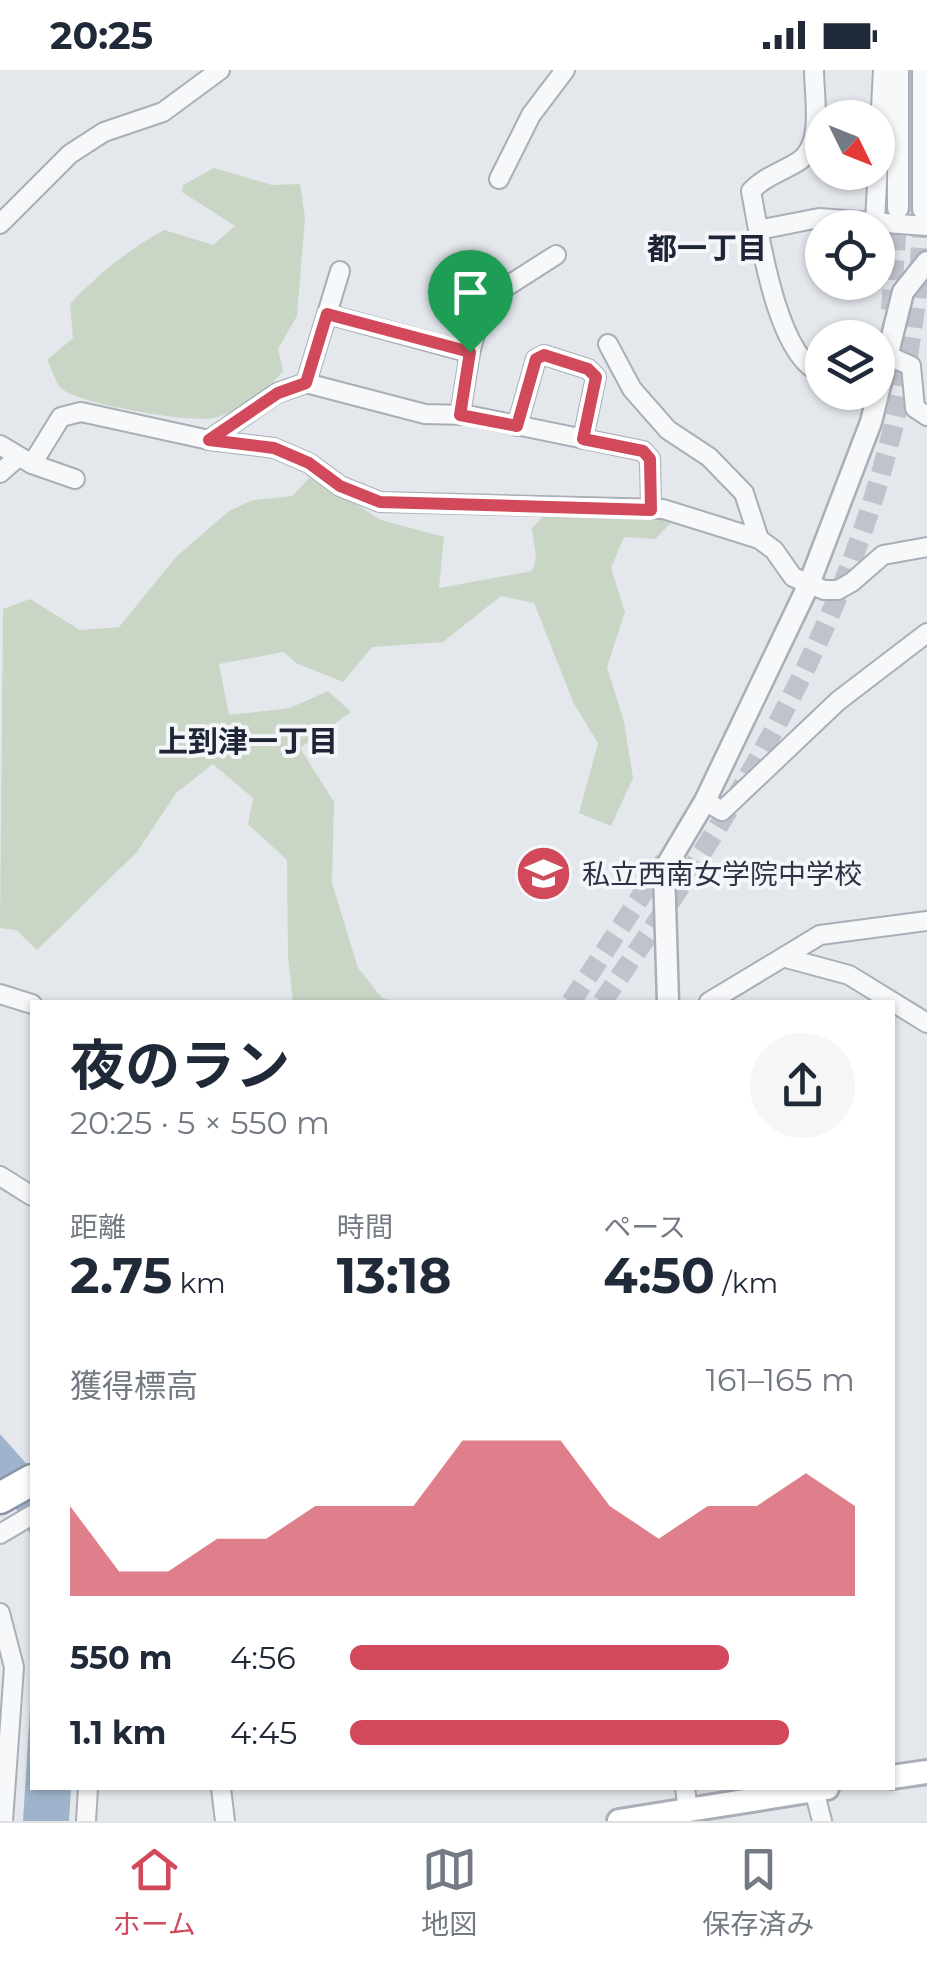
<!DOCTYPE html>
<html lang="ja">
<head>
<meta charset="utf-8">
<style>
	body { margin:0; font-family:Montserrat,"Noto Sans JP",sans-serif; background:#f6f6f7; color:#1f2937; height:100vh; display:flex; flex-direction:column; font-size:38px; white-space:nowrap }
	* { box-sizing:border-box; margin:0 }
	p { font-size:32px; color:#747a83 }
	.icon { flex:none; width:55px; height:55px; fill:none; stroke:currentColor; stroke-width:2; stroke-linecap:round; stroke-linejoin:round }
	.map { position:relative; flex:1; overflow:hidden }
	.details { position:absolute; left:30px; top:930px; width:865px; height:790px; display:flex; flex-direction:column; background:#fff; border-radius:0px; box-shadow:0 2px 8px #0004 }
	.details>* { flex:none }
	.needle { width:65px; rotate:133deg }
	.tools { position:absolute; left:805px; top:30px; display:grid; gap:20px }
	.tools a { display:grid; place-items:center; width:90px; height:90px; border-radius:50%; background:#fff; box-shadow:0 2px 8px #0004; font-size:50px }
	.pin { position:absolute; display:grid; place-items:center; width:85px; height:85px; color:#fff; margin:-102px -42px; border-radius:50% 50% 50% 0; rotate:-45deg; box-shadow:0 0 10px #0007 }
	.pin .icon { rotate:45deg }
	.round { display:grid; place-items:center; flex:none; width:105px; height:105px; border-radius:52px; background:#f6f6f7 }
	.summary { display:flex; align-items:center; justify-content:space-between; height:170px; padding:0 40px }
	h1 { font-size:55px; font-weight:700; line-height:75px }
	.figures { display:grid; grid-template-columns:repeat(3,1fr); gap:15px; height:170px; padding:10px 40px }
	.figures div { display:grid; align-content:center }
	.figures b { font-size:50px; font-weight:700 }
	.figures small { font-size:28px; font-weight:400 }
	.figures p { font-size:28px }
	.chart { height:280px; padding:20px 40px }
	.chart p { display:flex; justify-content:space-between }
	.chart svg { width:100%; height:180px; margin-top:10px; fill:#d1495b; opacity:.7 }
	ul { padding:0 40px; list-style:none; font-size:32px }
	li { display:grid; grid-template-columns:160px 120px 1fr; align-items:center; height:75px }
	li i { height:25px; border-radius:12px; background:#d1495b }
	.status { display:flex; justify-content:space-between; align-items:center; height:70px; padding:0 50px; background:#fff; direction:ltr }
	.status svg { height:28px; fill:currentColor }
	.dock { display:flex; justify-content:space-around; align-items:center; height:140px; border-top:2px solid #e0e1e3; background:#fff; font-size:28px; color:#747a83 }
	.dock a { display:grid; justify-items:center; gap:5px }
	.dock .selected { color:#d1495b }
	.map>svg:first-child { display:block }
	.green { fill:#c9d6c5 }
	.water { fill:#9fb4cc }
	.lines { fill:none; stroke-linecap:round; stroke-linejoin:round }
	.tertiary-tunnel { stroke:#bfc3cb; stroke-width:20; stroke-dasharray:20 10; stroke-linecap:butt }
	.minor-casing { stroke:#a9aeb7; stroke-width:22 }
	.tertiary-casing { stroke:#a9aeb7; stroke-width:25 }
	.secondary-casing { stroke:#a9aeb7; stroke-width:28 }
	.motorway-casing { stroke:#8b94a3; stroke-width:35 }
	.minor { stroke:#f7f8fa; stroke-width:18 }
	.tertiary { stroke:#f7f8fa; stroke-width:20 }
	.secondary { stroke:#fff; stroke-width:22 }
	.motorway { stroke:#fff; stroke-width:30 }
	.route-casing { stroke:#fff; stroke-width:20 }
	.route { stroke:#d1495b; stroke-width:12 }
	.labels { text-anchor:middle; stroke-width:8; stroke-linejoin:round; paint-order:stroke }
	.poi-label { font-size:28px; fill:#2b3445; stroke:#f4f6f9; text-anchor:start }
	.neighbourhood-label { font-size:30px; font-weight:bold; fill:#1d2536; stroke:#f4f6f9 }
</style>
</head>
<body>
<div class="status"><b>20:25</b><svg viewBox="0 0 49 12"><path d="M0 12V9h3v3zM5 12V6h3v6zM10 12V3h3v9zM15 12V0h3v12zM26 1h20v11H26zM47 4h2v5h-2z"/></svg></div>
<div class="map">
<svg width="927" height="1751" viewBox="0 0 927 1751">
	<rect width="100%" height="100%" fill="#e4e7ec"/>
	<g class="green">
		<path d="M214,98L272,115L300,114L305,148L297,246L278,279L283,301C271,317 234,345 213,348C190,353 77,334 61,318C55,311 51,297 47,290L73,268L70,234C98,204 128,180 164,160L213,175L235,156L182,122L183,115Z"/>
		<polygon points="311,406 381,450 444,467 439,518 532,501 536,488 532,458 544,445 650,445 671,453 655,469 624,467 611,498 625,542 607,597 624,652 633,708 611,756 579,743 598,673 574,634 534,533 501,526 443,572 372,577 343,612 296,593 284,582 219,594 229,645 290,638 328,621 351,642 300,678 334,732 332,813 358,898 382,928 396,932 293,932 288,887 287,790 248,754 253,728 213,694 176,723 137,782 37,880 16,860 0,858 3,539 30,529 80,560 119,557 176,487 229,441 253,430 292,426"/>
	</g>
	<g class="water">
		<polygon points="0,1364 32,1400 32,1467 0,1410"/>
		<polygon points="32,1606 32,1718 71,1718 69,1751 23,1751"/>
	</g>
	<g class="lines">
		<g class="tertiary-tunnel">
			<polyline points="891,240 898,138"/>
			<polyline points="571,932 669,784"/>
			<path d="M602,932C776,683 911,453 923,141"/>
		</g>
		<defs>
			<g id="minor">
				<path d="M814,0C814,27 824,75 799,91C782,102 765,106 751,121C759,163 777,290 822,303"/>
				<polyline points="499,109 531,45 565,0"/>
				<polyline points="875,152 883,0"/>
				<polyline points="0,154 70,84 104,62 163,42 220,0"/>
				<polyline points="758,160 819,148 927,156"/>
				<polyline points="327,244 470,283"/>
				<polyline points="608,274 632,319 668,360 709,387 744,423 759,469"/>
				<polyline points="878,289 889,286 911,296 915,338 927,346"/>
				<polyline points="306,313 340,201"/>
				<polyline points="460,345 470,283 484,231 556,185"/>
				<polyline points="517,356 536,289 544,285 588,299 596,307 583,369"/>
				<polyline points="209,370 277,323 306,313 425,344 467,345 643,381 650,389 651,439"/>
				<polyline points="0,375 32,394 61,347 81,342 209,370 274,378 309,393 340,416 380,432 663,439 759,469 774,480 793,507 824,520 838,520 852,512 883,485 927,477"/>
				<polyline points="32,394 75,409"/>
				<polyline points="0,403 17,388"/>
				<polyline points="705,731 722,741 838,631 927,563"/>
				<polyline points="786,888 849,905 927,953"/>
				<polyline points="0,924 32,934"/>
				<polyline points="709,932 820,865 927,851"/>
				<polyline points="0,1106 32,1126"/>
				<polyline points="0,1464 32,1445"/>
				<polyline points="0,1543 14,1597 3,1751"/>
				<polyline points="221,1718 225,1751"/>
				<polyline points="685,1718 688,1740"/>
				<polyline points="814,1720 822,1751"/>
				<polyline points="86,1751 88,1718"/>
			</g>
			<g id="tertiary">
				<polyline points="898,138 898,0"/>
				<polyline points="923,139 923,0"/>
				<polyline points="668,932 664,800 705,731 809,514 871,352 903,222 927,192"/>
			</g>
			<g id="secondary">
				<polyline points="892,1707 927,1702"/>
				<polyline points="619,1751 827,1718"/>
			</g>
			<polyline id="motorway" points="0,1428 32,1410"/>
		</defs>
		<use href="#minor" class="minor-casing"/>
		<use href="#tertiary" class="tertiary-casing"/>
		<use href="#secondary" class="secondary-casing"/>
		<use href="#motorway" class="motorway-casing"/>
		<use href="#minor" class="minor"/>
		<use href="#tertiary" class="tertiary"/>
		<use href="#secondary" class="secondary"/>
		<use href="#motorway" class="motorway"/>
	</g>
	<g class="lines">
		<defs>
			<polygon id="route" points="327,244 470,282 460,345 517,356 536,289 544,285 588,299 596,307 583,369 643,381 650,389 651,440 380,432 340,416 309,393 274,378 209,370 278,323 306,313"/>
		</defs>
		<use href="#route" class="route-casing"/>
		<use href="#route" class="route"/>
	</g>
	<defs>
		<symbol id="school-disc" viewBox="-11 -11 22 22"><circle r="9.5" fill="#d1495b" stroke="#f4f6f9"/><path d="M0-5L7-2L0 1L-7-2ZM-4 1L0 2.5L4 1V4Q0 6-4 4Z" fill="#fff"/></symbol>
	</defs>
	<g fill-rule="evenodd">
		<use href="#school-disc" x="512" y="772" width="63" height="63"/>
	</g>
	<g class="labels">
		<g class="poi-label">
			<text x="582" y="814">私立西南女学院中学校</text>
		</g>
		<g class="neighbourhood-label">
			<text x="707" y="189">都一丁目</text>
			<text x="248" y="682">上到津一丁目</text>
		</g>
	</g>
</svg>
<div class="tools">
<a><svg class="needle" viewBox="-14 -14 28 28"><path d="M0-13l5 13h-10z" fill="#e53935"/><path d="M0 13l5-13h-10z" fill="#747a83"/></svg></a>
<a><svg class="icon" aria-label="locate" viewBox="0 0 24 24"><circle cx="12" cy="12" r="6"/><path d="M12 2v4M12 18v4M2 12h4M18 12h4"/></svg></a>
<a><svg class="icon" aria-label="layers" viewBox="0 0 24 24"><path d="M12 4l9 5-9 5-9-5zM3 14l9 5 9-5"/></svg></a>
</div>
<div class="pin" style="left:470px;top:282px;background:#1e9e55"><svg class="icon" aria-label="arrive" viewBox="0 0 24 24"><path d="M6 21V4h12l-3 4 3 4H6"/></svg></div>
<section class="details">
<div class="summary"><div><h1>夜のラン</h1><p>20:25 · 5 × 550 m</p></div><a class="round"><svg class="icon" aria-label="share" viewBox="0 0 24 24"><path d="M12 15V3M7 8l5-5 5 5M5 13v7h14v-7"/></svg></a></div>
<div class="figures">
<div><p>距離</p><b>2.75<small> km</small></b></div>
<div><p>時間</p><b>13:18</b></div>
<div><p>ペース</p><b>4:50<small> /km</small></b></div>
</div>
<div class="chart"><p><span>獲得標高</span>161–165 m</p>
<svg viewBox="0 0 160 44" preserveAspectRatio="none"><path d="M0 44V22L10 38L20 38L30 30L40 30L50 22L60 22L70 22L80 6L90 6L100 6L110 22L120 30L130 22L140 22L150 14L160 22V44z"/></svg>
</div>
<ul>
<li><b>550 m</b>4:56<i style="width:75%"></i></li>
<li><b>1.1 km</b>4:45<i style="width:87%"></i></li>
</ul>
</section>
</div>
<nav class="dock">
<a class="selected"><svg class="icon" aria-label="home" viewBox="0 0 24 24"><path d="M3 11l9-7 9 7M6 9v11h12V9"/></svg>ホーム</a>
<a><svg class="icon" aria-label="map" viewBox="0 0 24 24"><path d="M3 6l6-2 6 2 6-2v14l-6 2-6-2-6 2zM9 4v14M15 6v14"/></svg>地図</a>
<a><svg class="icon" aria-label="saved" viewBox="0 0 24 24"><path d="M7 4h10v16l-5-4-5 4z"/></svg>保存済み</a>
</nav>
</body>
</html>
